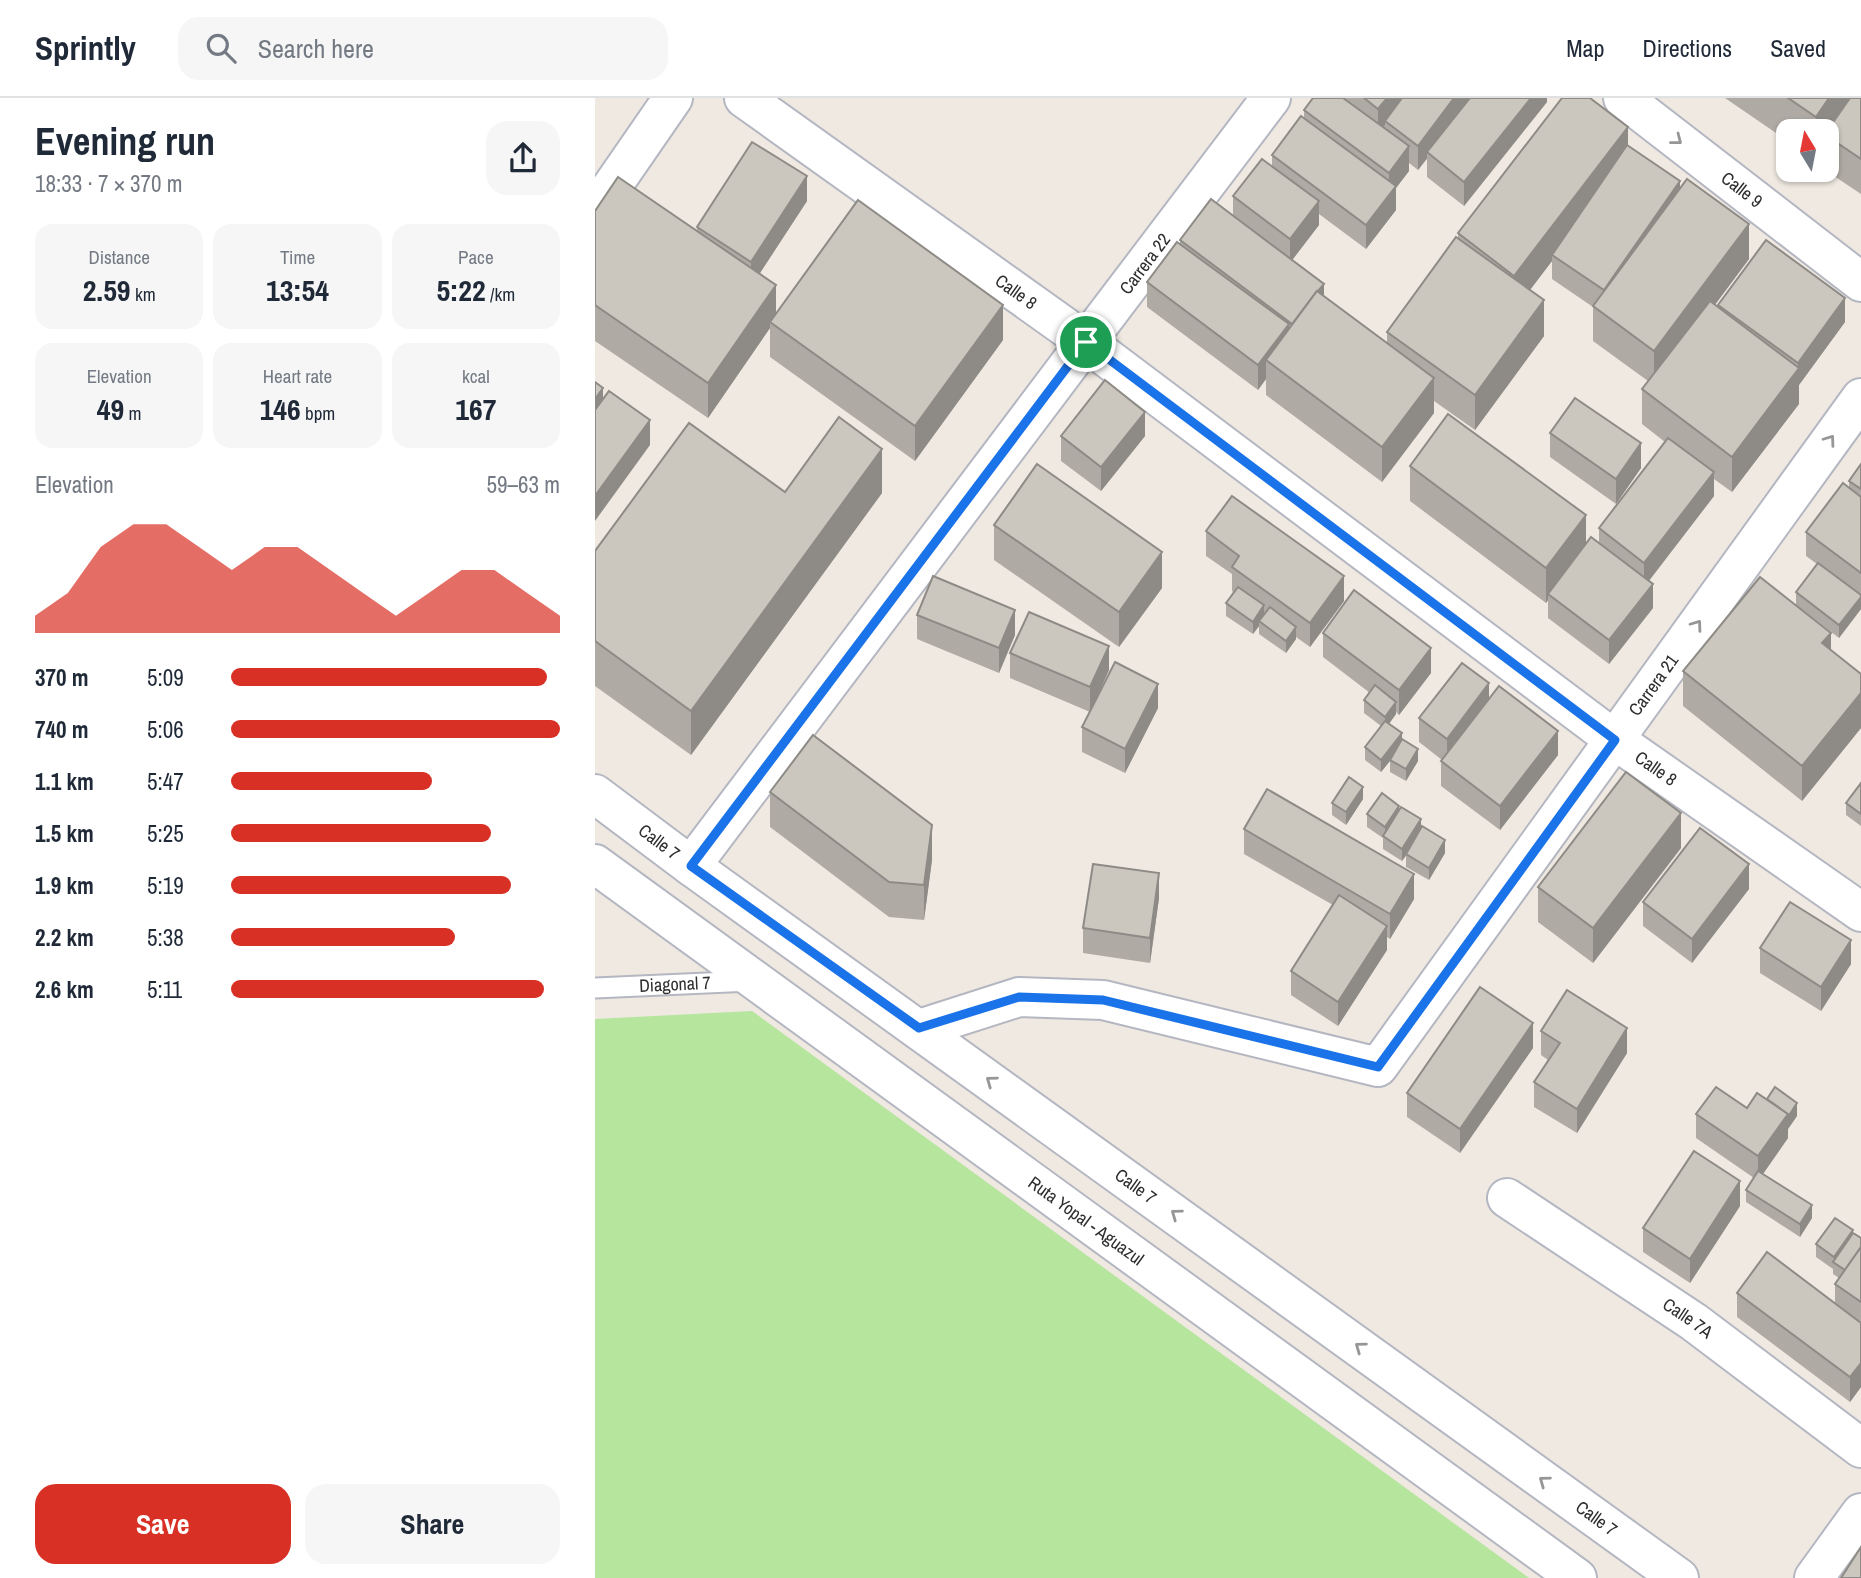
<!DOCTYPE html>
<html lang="en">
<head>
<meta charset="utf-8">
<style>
	body { margin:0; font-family:"Archivo Narrow",sans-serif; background:#f6f6f7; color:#1f2937; height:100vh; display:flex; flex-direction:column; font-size:26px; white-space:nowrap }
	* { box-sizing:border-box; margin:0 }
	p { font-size:23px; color:#747a83 }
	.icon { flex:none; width:38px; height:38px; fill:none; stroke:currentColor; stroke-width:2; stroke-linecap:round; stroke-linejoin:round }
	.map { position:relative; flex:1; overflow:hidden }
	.sheet { display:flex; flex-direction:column; background:#fff; width:595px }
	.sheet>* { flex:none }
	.needle { width:46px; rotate:350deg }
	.tools { position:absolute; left:1181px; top:21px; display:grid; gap:14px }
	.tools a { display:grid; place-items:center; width:63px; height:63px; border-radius:14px; background:#fff; box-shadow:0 2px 5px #0004; font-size:35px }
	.pin { position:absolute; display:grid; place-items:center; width:60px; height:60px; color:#fff; margin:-30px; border:4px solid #fff; border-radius:50%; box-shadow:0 2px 7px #0007 }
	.round { display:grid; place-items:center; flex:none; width:74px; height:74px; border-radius:21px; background:#f6f6f7 }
	.headline { display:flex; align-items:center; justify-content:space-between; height:119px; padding:0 35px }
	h1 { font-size:38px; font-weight:800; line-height:52px }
	.figures { display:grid; grid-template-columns:repeat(3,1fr); gap:10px; height:119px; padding:7px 35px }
	.figures div { display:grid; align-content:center; border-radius:18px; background:#f6f6f7; text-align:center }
	.figures b { font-size:30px; font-weight:800 }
	.figures small { font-size:19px; font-weight:400 }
	.figures p { font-size:19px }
	.chart { height:196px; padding:14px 35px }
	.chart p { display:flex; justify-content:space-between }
	.chart svg { width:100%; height:126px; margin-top:7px; fill:#d93025; opacity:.7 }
	.button { display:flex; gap:14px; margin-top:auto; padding:14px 35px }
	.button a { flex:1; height:80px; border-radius:21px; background:#d93025; color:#fff; font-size:28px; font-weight:800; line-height:80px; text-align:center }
	.button a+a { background:#f6f6f7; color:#1f2937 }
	ul { padding:0 35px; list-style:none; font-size:23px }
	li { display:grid; grid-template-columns:112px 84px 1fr; align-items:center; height:52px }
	li i { height:18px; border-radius:9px; background:#d93025 }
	header { display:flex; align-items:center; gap:42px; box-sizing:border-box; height:98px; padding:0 35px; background:#fff; border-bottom:2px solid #e0e1e3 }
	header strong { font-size:33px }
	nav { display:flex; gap:38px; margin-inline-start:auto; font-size:24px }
	.search { width:490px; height:63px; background:#f6f6f7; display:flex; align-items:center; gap:18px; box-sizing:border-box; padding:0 24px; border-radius:21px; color:#747a83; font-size:26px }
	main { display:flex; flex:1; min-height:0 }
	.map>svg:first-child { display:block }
	.green { fill:#b6e59e }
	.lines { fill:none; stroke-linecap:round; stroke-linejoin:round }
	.lane-casing { stroke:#b4b7c1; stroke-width:23 }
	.street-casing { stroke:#b4b7c1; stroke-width:42 }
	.secondary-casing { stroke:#b4b7c1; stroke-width:42 }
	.lane { stroke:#fff; stroke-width:19 }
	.street { stroke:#fff; stroke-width:38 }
	.secondary { stroke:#fff; stroke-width:38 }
	.wall { fill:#afaba4 }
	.shaded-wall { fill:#8e8b86 }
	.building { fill:#cbc7bf; stroke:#8e8b86; stroke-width:2 }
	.oneway { stroke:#969696 }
	.route-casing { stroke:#fff; stroke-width:14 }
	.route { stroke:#1a73e8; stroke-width:9 }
	.labels { text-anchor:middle; stroke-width:5; stroke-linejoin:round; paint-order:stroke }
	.street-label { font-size:18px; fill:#2e2e2e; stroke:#fff }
</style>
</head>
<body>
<header>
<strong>Sprintly</strong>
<div class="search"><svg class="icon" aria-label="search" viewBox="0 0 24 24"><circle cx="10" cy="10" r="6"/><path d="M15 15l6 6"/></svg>Search here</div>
<nav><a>Map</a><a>Directions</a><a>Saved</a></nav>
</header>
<main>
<section class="sheet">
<div class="headline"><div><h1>Evening run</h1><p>18:33 · 7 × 370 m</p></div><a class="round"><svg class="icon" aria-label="share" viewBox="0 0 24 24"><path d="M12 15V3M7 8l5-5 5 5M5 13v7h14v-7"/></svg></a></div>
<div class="figures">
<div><p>Distance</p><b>2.59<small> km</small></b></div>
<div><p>Time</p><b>13:54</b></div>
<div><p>Pace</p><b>5:22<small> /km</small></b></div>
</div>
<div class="figures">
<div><p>Elevation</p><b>49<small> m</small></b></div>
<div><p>Heart rate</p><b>146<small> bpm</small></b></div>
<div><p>kcal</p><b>167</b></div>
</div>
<div class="chart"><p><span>Elevation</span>59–63 m</p>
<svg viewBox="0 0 160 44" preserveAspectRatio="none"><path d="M0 44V38L10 30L20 14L30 6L40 6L50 14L60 22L70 14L80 14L90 22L100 30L110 38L120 30L130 22L140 22L150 30L160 38V44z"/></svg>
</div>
<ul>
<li><b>370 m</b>5:09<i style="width:96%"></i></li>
<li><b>740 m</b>5:06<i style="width:100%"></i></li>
<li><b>1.1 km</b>5:47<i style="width:61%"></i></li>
<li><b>1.5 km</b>5:25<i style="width:79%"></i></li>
<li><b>1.9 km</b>5:19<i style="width:85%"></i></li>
<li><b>2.2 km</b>5:38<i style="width:68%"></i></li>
<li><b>2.6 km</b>5:11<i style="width:95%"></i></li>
</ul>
<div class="button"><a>Save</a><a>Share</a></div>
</section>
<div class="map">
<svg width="1266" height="1480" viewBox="0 0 1266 1480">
	<rect width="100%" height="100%" fill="#efe9e1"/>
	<polygon class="green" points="157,913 934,1480 0,1480 0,921"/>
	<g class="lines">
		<defs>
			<g id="lane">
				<path id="s1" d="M0,890L156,883"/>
			</g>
			<g id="street">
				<path id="s2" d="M149,0L491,244L1020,642L1266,814"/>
				<path id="s3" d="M1028,0L1266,184"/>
				<polyline points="0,113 78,0"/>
				<path id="s4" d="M96,768L491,244L676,0"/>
				<path id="s5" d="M324,931L424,899L508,902L783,969L1266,300"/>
				<path id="s6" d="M912,1100L1099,1224L1266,1350"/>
				<polyline points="1219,1480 1266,1415"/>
			</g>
			<g id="secondary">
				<path id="s7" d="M0,696L96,768L1084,1480"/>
				<path id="s8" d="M0,766L982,1480"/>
			</g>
		</defs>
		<use href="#lane" class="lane-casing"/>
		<use href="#street" class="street-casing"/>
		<use href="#secondary" class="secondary-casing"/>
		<use href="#lane" class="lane"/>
		<use href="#street" class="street"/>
		<use href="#secondary" class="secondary"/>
	</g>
	<g class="wall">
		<polygon points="718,0 952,0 952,4 869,108 832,79 832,61 823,72 814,65 814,73 801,90 801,112 771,151 724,116 724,127 697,162 729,198 792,245 792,234 863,141 863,135 1033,48 1085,91 1154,161 1120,207 1123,209 1123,207 1250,224 1204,287 1204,306 1137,394 1119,381 1119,398 1054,483 1058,510 1014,566 953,520 953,502 951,505 815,403 815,368 991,447 1004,445 1004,430 1070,344 1047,326 1047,291 1053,283 998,243 998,209 957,181 957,163 935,192 949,238 880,332 839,303 839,315 787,384 671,297 671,281 663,292 552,209 552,184 585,146 585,142 638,118 638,98 677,68 677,57 709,20 709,12"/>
		<polygon points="1130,0 1266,0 1266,96 1230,72 1232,72 1232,33 1194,33 1194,44"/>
		<polygon points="212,103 164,176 181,216 408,242 320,363 175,259 175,230 113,320 0,243 0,113 102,133 102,129"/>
		<polygon points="955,335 1046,370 1021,406 955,359"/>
		<polygon points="466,338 550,338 506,393 466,363"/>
		<polygon points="1266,366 1266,511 1244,540 1205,510 1236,552 1266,576 1266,630 1207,703 1088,608 1088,573 1201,507 1201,494 1222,466 1211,458 1211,434 1254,390 1254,383"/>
		<polygon points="190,394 287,395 96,657 0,588 0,453"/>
		<polygon points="399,427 567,490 524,549 399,462"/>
		<polygon points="611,433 749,503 715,549 701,539 701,541 691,555 664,536 664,528 658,536 631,518 631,505 638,494 637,493 637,476 611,458"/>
		<polygon points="322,517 420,537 404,575 322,541"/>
		<polygon points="728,535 836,575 804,617 801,614 801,616 794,626 823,663 811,683 795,674 795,663 786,674 770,662 770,649 786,628 769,615 769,602 775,595 728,559"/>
		<polygon points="415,555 514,572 499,606 563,610 530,675 487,654 487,629 495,614 415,580"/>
		<polygon points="894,601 963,657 905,732 846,688 846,663 847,662 824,644 824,620"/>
		<polygon points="1266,685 1266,728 1251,717 1251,705"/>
		<polygon points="175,694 337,762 329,822 294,819 175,729"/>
		<polygon points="768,701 751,727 737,717 737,705"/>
		<polygon points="804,711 850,755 834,782 811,769 811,758 807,763 788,751 788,740 772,729 772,716"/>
		<polygon points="649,731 819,801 795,841 792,839 792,852 743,928 696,897 696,873 738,807 649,756"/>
		<polygon points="1086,750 998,865 943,824 943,789"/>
		<polygon points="1154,791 1097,865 1048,828 1048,804"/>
		<polygon points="564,800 555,865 488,855 488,830"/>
		<polygon points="1165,850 1256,866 1226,913 1165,875"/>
		<polygon points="946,933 1032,955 982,1035 939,1009 939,984 953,962 946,957"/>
		<polygon points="938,950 865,1055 812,1019 812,995"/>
		<polygon points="1172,1001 1202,1018 1193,1031 1193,1040 1168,1076 1217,1120 1205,1139 1151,1104 1151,1092 1159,1080 1101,1040 1101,1016 1152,1010"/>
		<polygon points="1145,1108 1095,1185 1048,1154 1048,1130"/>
		<polygon points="1258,1136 1266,1140 1266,1289 1255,1304 1142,1219 1142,1195 1240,1205 1240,1186 1244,1180 1238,1176 1238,1171 1221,1159 1221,1146"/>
	</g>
	<g class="shaded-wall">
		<polygon points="792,0 811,0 790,23 790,27 783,35 783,11"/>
		<polygon points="859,0 878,0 832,54 832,60 823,72 823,48"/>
		<polygon points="936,0 952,0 952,4 869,108 869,84"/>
		<polygon points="1234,0 1265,0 1232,33 1221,33 1221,19"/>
		<polygon points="1033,29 1033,64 957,157 957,163 919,213 919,178"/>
		<polygon points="814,48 814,73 801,90 801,112 771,151 771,127 794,97 794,75"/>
		<polygon points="212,78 212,103 156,189 156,164"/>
		<polygon points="1085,83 1085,107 1010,193"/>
		<polygon points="724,103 724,127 695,165 695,141"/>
		<polygon points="1154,126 1154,161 1059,288 1059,253"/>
		<polygon points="729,186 729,210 698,226"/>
		<polygon points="181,187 181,222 175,224 175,230 113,320 113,285"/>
		<polygon points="1250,200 1250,224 1204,287 1204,306 1137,394 1137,359 1203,272 1203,265"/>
		<polygon points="949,202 949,238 880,332 880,297"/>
		<polygon points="408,207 408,242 320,363 320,328"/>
		<polygon points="694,226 694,251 671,262 671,281 663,292 663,267"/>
		<polygon points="839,280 839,315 787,384 787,349"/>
		<polygon points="8,290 8,315 0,325 0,301"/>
		<polygon points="550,314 550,338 506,393 506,369"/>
		<polygon points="55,322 55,347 0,423 0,398"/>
		<polygon points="1046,345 1046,370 1021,406 1021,381"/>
		<polygon points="287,351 287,395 96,657 96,613"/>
		<polygon points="1119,374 1119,398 1049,489 1049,465"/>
		<polygon points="991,417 991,453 953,496 953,502 951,505 951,470"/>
		<polygon points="567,454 567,490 524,549 524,514"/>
		<polygon points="749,478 749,503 715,549 715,525"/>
		<polygon points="1058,486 1058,510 1014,566 1014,542"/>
		<polygon points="1266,499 1266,511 1244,540 1244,527"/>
		<polygon points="669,507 669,520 664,523 664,528 658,536 658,524"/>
		<polygon points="420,512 420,537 404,575 404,550"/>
		<polygon points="701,529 701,541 691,555 691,543"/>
		<polygon points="1236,535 1236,570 1227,545"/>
		<polygon points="514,548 514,572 495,614 495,589"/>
		<polygon points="836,550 836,575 804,617 804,592"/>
		<polygon points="894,585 894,610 852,666 852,641"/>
		<polygon points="563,586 563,610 530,675 530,651"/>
		<polygon points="1266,595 1266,630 1207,703 1207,668"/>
		<polygon points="801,604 801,616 790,631 790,619"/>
		<polygon points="963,633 963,657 905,732 905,708"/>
		<polygon points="807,635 807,648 786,674 786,662"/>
		<polygon points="823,651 823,663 811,683 811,671"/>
		<polygon points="768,689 768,701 751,727 751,714"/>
		<polygon points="804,708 804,721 790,741 790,729"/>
		<polygon points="1086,715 1086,750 998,865 998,830"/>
		<polygon points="826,721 826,734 807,763 807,751"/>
		<polygon points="337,727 337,762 329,822 329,787"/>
		<polygon points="850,742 850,755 834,782 834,770"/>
		<polygon points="1154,766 1154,791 1097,865 1097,841"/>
		<polygon points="564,775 564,800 555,865 555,840"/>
		<polygon points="819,776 819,801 795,841 795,816"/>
		<polygon points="792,828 792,852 743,928 743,904"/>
		<polygon points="1256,842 1256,866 1226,913 1226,889"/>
		<polygon points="938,925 938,950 865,1055 865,1031"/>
		<polygon points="1032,930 1032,955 982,1035 982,1011"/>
		<polygon points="1202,1005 1202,1018 1193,1031 1193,1040 1163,1083 1163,1058 1193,1016"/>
		<polygon points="1145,1083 1145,1108 1095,1185 1095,1161"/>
		<polygon points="1217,1107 1217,1120 1205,1139 1205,1126"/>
		<polygon points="1258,1132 1258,1144 1239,1164 1239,1159"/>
		<polygon points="1266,1265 1266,1289 1255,1304 1255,1279"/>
	</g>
	<g class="building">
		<polygon points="718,0 748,0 814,48 794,75 709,12"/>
		<polygon points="769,0 792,0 783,11"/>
		<polygon points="807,0 859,0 823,48 790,23"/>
		<polygon points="875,0 936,0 869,84 832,54"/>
		<polygon points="967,0 995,0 1033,29 919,178 863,135"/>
		<polygon points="1193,0 1234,0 1221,19"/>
		<polygon points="1255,0 1266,0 1266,61 1232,38 1232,33"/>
		<polygon points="706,18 801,88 771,127 677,57"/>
		<polygon points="157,44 212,78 156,164 102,129"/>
		<polygon points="1032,47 1085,83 1009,192 957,157"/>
		<polygon points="667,61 724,103 695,141 638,98"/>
		<polygon points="23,79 181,187 113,285 0,207 0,113"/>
		<polygon points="1092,81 1154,126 1059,253 998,208"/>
		<polygon points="616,101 729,186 723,193 722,193 697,226 585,142"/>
		<polygon points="263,102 408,207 320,328 175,224"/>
		<polygon points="861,139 949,202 880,297 792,234"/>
		<polygon points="1171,142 1250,200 1203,265 1123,207"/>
		<polygon points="582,144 694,226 663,267 552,184"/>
		<polygon points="722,193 839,280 787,349 671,262"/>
		<polygon points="1115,203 1204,270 1137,359 1047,291"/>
		<polygon points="510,282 550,314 506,369 466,338"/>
		<polygon points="0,284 8,290 0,301"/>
		<polygon points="14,293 55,322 0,398 0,312"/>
		<polygon points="980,300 1046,345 1021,381 955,335"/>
		<polygon points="853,316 991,417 951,470 815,368"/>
		<polygon points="244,319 287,351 96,613 0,543 0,453 94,325 190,394"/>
		<polygon points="1073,340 1119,374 1049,465 1004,430"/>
		<polygon points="442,366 567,454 524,514 399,427"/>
		<polygon points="1266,366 1266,391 1254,383"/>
		<polygon points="1248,385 1266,399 1266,475 1211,434"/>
		<polygon points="637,398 749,478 715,525 637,469 644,458 611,433"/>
		<polygon points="996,439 1058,486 1014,542 953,496"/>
		<polygon points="1223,465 1266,497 1266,499 1244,527 1201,494"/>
		<polygon points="338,478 420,512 404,550 322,517"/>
		<polygon points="1165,479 1236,535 1227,545 1266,576 1266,595 1207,668 1088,573"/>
		<polygon points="643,489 669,507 658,524 631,505"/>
		<polygon points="759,492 836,550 804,592 728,535"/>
		<polygon points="675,509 701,529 691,543 664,523"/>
		<polygon points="434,514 514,548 495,589 415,555"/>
		<polygon points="520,564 563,586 530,651 487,629"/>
		<polygon points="867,565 894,585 852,641 824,620"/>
		<polygon points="780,587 801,604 790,619 769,602"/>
		<polygon points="904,588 963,633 905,708 846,663"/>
		<polygon points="790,623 807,635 786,662 770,649"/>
		<polygon points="218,637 337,727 329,787 294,784 175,694"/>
		<polygon points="807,641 823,651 811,671 795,662"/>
		<polygon points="1031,674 1086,715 998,830 943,789"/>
		<polygon points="754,679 768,689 751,714 737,705"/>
		<polygon points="1266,685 1266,716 1251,705"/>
		<polygon points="672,691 819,776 795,816 649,731"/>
		<polygon points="787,695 804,708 790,729 772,716"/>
		<polygon points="806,709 826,721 807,751 788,738"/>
		<polygon points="827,728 850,742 834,770 811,756"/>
		<polygon points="1105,730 1154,766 1097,841 1048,804"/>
		<polygon points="498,766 564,775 555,840 488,830"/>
		<polygon points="744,797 792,828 743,904 696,873"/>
		<polygon points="1195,804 1256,842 1226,889 1165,850"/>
		<polygon points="885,889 938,925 865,1031 812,995"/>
		<polygon points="972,892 1032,930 982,1011 939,984 965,945 946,933"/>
		<polygon points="1121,989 1152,1010 1162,995 1193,1016 1163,1058 1101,1016"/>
		<polygon points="1180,989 1202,1005 1193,1019 1193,1016 1172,1001"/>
		<polygon points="1099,1053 1145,1083 1095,1161 1048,1130"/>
		<polygon points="1163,1073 1217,1107 1205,1126 1151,1092"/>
		<polygon points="1240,1120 1258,1132 1239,1159 1221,1146"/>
		<polygon points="1258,1135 1266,1140 1266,1149 1250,1172 1238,1164"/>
		<polygon points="1266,1149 1266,1204 1240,1186"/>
		<polygon points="1172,1154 1266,1225 1266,1265 1255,1279 1142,1195"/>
		<polygon points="1266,1449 1266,1480 1246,1480"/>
	</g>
	<defs><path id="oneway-chevron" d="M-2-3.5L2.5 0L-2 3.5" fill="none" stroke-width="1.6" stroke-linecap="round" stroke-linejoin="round" transform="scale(1.75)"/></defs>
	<g class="oneway">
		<use href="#oneway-chevron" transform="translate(1082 42) rotate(38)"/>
		<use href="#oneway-chevron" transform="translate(1235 342) rotate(-54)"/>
		<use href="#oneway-chevron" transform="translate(1102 527) rotate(-54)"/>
		<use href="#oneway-chevron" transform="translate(396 983) rotate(-144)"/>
		<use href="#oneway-chevron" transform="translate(581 1116) rotate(-144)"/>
		<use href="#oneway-chevron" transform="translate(765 1249) rotate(-144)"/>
		<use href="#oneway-chevron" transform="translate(949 1383) rotate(-144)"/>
	</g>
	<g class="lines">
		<defs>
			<polygon id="route" points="491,244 1020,642 783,969 508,902 424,899 324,930 96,768"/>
		</defs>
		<use href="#route" class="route-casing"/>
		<use href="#route" class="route"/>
	</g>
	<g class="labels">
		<g class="street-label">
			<text dy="6" stroke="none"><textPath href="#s3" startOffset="150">Calle 9</textPath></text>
			<text dy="6" stroke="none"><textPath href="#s4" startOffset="754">Carrera 22</textPath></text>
			<text dy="6" stroke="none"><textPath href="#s2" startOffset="334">Calle 8</textPath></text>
			<text dy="6" stroke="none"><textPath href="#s5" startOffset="943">Carrera 21</textPath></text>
			<text dy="6" stroke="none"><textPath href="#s2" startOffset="1132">Calle 8</textPath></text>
			<text dy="6" stroke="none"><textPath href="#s7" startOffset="80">Calle 7</textPath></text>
			<text dy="6" stroke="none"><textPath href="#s1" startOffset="80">Diagonal 7</textPath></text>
			<text dy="6" stroke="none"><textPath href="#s7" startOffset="668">Calle 7</textPath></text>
			<text dy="6" stroke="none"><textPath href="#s8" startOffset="607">Ruta Yopal - Aguazul</textPath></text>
			<text dy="6" stroke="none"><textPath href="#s6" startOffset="217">Calle 7A</textPath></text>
			<text dy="6" stroke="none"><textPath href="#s7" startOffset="1236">Calle 7</textPath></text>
		</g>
	</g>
</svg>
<div class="tools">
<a><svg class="needle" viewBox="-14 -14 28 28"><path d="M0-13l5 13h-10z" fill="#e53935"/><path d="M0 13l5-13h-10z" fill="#747a83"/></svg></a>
</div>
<div class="pin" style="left:491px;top:244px;background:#1e9e55"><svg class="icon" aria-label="arrive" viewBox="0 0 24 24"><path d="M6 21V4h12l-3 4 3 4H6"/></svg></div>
</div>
</main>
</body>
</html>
